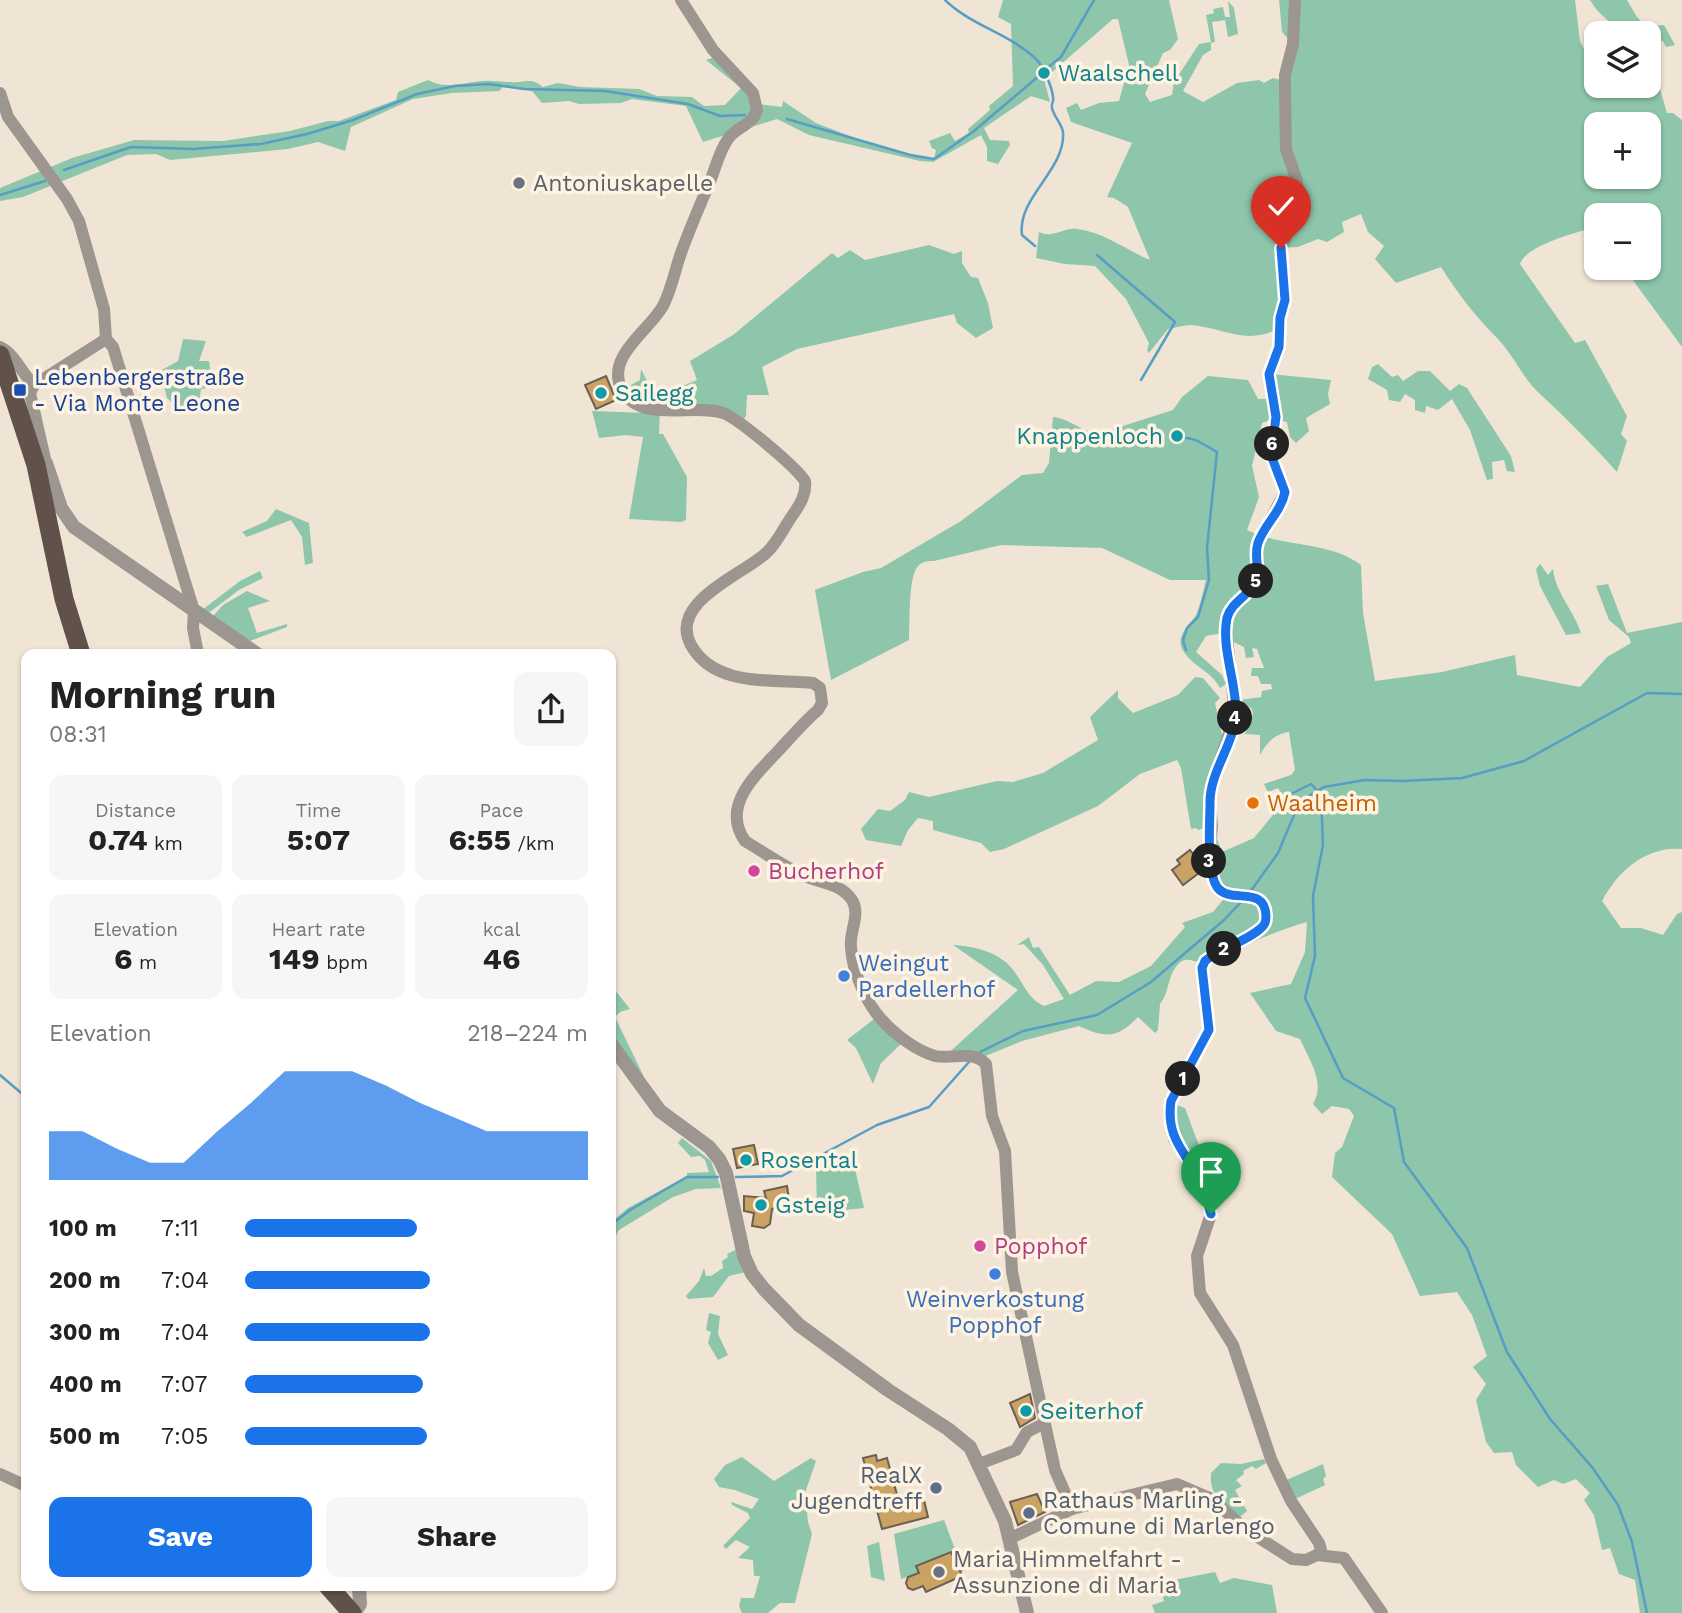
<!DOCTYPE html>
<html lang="en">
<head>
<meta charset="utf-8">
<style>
	body { margin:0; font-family:"Work Sans",sans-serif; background:#f6f6f6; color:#222; height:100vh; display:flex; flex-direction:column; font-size:26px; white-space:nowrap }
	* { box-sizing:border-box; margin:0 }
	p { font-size:23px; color:#767676 }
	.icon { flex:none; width:38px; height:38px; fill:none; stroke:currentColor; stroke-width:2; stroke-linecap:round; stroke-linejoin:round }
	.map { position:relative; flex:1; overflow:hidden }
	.panel { position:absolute; left:21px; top:649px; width:595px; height:942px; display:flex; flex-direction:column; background:#fff; border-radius:14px; box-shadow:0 2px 5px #0004 }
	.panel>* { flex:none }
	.fabs { position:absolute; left:1584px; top:21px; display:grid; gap:14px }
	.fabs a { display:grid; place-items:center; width:77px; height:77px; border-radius:14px; background:#fff; box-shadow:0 2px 5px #0004; font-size:35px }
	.pin { position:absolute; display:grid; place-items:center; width:60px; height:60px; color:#fff; margin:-72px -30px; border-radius:50% 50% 50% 0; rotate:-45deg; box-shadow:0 0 7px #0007 }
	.pin .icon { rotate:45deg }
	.km { position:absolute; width:35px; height:35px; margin:-18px; border-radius:50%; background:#222; color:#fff; font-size:19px; line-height:35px; text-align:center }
	.round { display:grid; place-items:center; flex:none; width:74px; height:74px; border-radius:14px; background:#f6f6f6 }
	.headline { display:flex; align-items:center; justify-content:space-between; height:119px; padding:0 28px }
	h1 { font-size:38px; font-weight:700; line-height:52px }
	.metrics { display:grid; grid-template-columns:repeat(3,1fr); gap:10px; height:119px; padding:7px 28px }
	.metrics div { display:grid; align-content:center; border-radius:14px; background:#f6f6f6; text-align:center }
	.metrics b { font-size:30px; font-weight:700 }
	.metrics small { font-size:19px; font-weight:400 }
	.metrics p { font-size:19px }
	.chart { height:196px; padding:14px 28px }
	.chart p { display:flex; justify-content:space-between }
	.chart svg { width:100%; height:126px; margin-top:7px; fill:#1a73e8; opacity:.7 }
	.button { display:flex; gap:14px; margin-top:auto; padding:14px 28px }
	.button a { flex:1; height:80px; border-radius:14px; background:#1a73e8; color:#fff; font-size:28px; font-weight:700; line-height:80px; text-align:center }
	.button a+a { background:#f6f6f6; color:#222 }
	ul { padding:0 28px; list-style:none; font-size:23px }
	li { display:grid; grid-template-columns:112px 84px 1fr; align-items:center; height:52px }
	li i { height:18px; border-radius:9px; background:#1a73e8 }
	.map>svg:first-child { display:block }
	.green { fill:#8dc6ab; fill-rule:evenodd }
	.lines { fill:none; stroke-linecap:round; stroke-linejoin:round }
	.stream { stroke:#579dc4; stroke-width:2.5 }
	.building { fill:#c9a264; stroke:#6a6052; stroke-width:2 }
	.minor { stroke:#9d9590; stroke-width:12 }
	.tertiary { stroke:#9d9590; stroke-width:14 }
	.primary { stroke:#60524b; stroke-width:19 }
	.route-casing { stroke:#fff; stroke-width:14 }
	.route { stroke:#1a73e8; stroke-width:9 }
	.culture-dot { fill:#0f9aa8; stroke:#fef2e1; stroke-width:2.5 }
	.worship-dot { fill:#6b7280; stroke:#fef2e1; stroke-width:2.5 }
	.transit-dot { fill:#1a4fb4; stroke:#fef2e1; stroke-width:2.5 }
	.food-dot { fill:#e8710a; stroke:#fef2e1; stroke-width:2.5 }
	.hotel-dot { fill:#d1479c; stroke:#fef2e1; stroke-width:2.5 }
	.shop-dot { fill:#3f7fe0; stroke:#fef2e1; stroke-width:2.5 }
	.service-dot { fill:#5c6f8a; stroke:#fef2e1; stroke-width:2.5 }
	.labels { text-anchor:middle; stroke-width:7; stroke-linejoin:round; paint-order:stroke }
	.culture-label { font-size:23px; fill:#0d838f; stroke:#fef2e1; text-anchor:start }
	.worship-label { font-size:23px; fill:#5b616d; stroke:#fef2e1; text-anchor:start }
	.transit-label { font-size:23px; fill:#164399; stroke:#fef2e1; text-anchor:start }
	.food-label { font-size:23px; fill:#c56008; stroke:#fef2e1; text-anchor:start }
	.hotel-label { font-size:23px; fill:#b23c85; stroke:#fef2e1; text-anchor:start }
	.shop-label { font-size:23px; fill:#366cbe; stroke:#fef2e1; text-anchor:start }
	.service-label { font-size:23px; fill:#4e5e75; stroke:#fef2e1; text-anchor:end }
</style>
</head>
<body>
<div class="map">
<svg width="1682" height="1613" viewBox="0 0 1682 1613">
	<rect width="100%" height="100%" fill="#f0e5d4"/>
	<g class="green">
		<path d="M1003,0H1169L1178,39L1170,50L1163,53L1145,94L1150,102L1172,95L1174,82L1199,44L1211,42L1206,15L1214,13L1213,9L1223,7L1225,17H1230L1228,1L1234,8L1238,34L1228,37L1225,20L1212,22L1215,42L1211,43V50L1203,55L1183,91L1203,102L1237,83L1259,80L1264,83L1273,78L1285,81L1293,44L1282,32L1279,0H1575L1580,41L1584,49L1596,51V86H1648L1649,67L1652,78L1659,86L1667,113H1673L1682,120V347L1624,268H1648V215H1596V227C1578,232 1526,245 1520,264L1575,343L1585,340L1627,416L1621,434L1627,441L1617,472C1593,445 1567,419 1541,395C1524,380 1514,356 1498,339C1476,317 1458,294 1441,267L1396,283L1375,259L1384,246L1368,232L1361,214L1342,222L1344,232L1327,242L1318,239L1298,247L1281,248L1279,328C1249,346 1223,328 1191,325C1184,325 1175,328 1168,329L1149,353L1147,350L1149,343L1126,299L1095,266L1065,264L1036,258L1039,232C1054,239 1063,227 1077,229C1104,232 1126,250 1150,260L1128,207L1114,198L1107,197L1132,143L1071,122L1066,108L1077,103L1081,110L1099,103L1119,101L1129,65L1118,19H1113L1044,79L1050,102L1031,96L984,128L990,140L1009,141L1010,145L998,164L987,161V147L981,135L933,162L920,161L809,135L777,119L703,142L686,106L632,99L621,103L579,104L569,101L542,103L532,91L504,86L499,91L452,93L413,99L351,127L345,151L318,142L288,149L170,160L156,154L127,155L23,197L0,201V188L72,158L134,140L223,141L290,131L328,121H339L396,100L398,92L428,80C446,90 464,82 483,81C494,80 507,83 518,82C529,81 533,79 543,87L558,83L580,87L639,89L657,96L692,97L704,106L725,105L741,88L706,60L718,56L758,104L782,107L783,101L816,123L873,145L934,159L936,150L932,148L929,141L950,133L955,141L969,133L968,129L990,110L989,106L1013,86L1011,24L998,17ZM1596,124H1648V177H1596Z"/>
		<path d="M1590,0H1627C1638,18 1640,29 1664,25L1675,45L1666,47L1663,41L1649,44L1648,33C1624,33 1602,21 1590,0Z"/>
		<polygon points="929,245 954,254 962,251 962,263 971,277 978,278 988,303 993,328 976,338 957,323 954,314 797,349 762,367 769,395 747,395 746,416 740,425 730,417 660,409 659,434 663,434 687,477 686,520 681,522 629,519 643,437 626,435 599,438 592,411 645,413 620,382 631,385 640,380 641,369 652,391 668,392 697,380 690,361 733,335 832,253 838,258 850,250 865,260"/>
		<polygon points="183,339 206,341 199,361 209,361 213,387 201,389 198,409 182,411 167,398 160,371 178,361"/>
		<polygon points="1378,364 1392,377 1398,375 1403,381 1418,371 1430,371 1450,391 1459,384 1467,388 1511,456 1515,472 1507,471 1504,460 1492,462 1493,479 1487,480 1470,430 1452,399 1438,410 1426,406 1425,413 1415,410 1415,400 1405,394 1400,402 1389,400 1387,390 1368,379 1372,367"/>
		<path d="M1270,374L1331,380L1328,394L1330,404L1306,418L1309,431L1296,443L1290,437L1287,422L1273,419L1262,423L1252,466L1259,497L1247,530C1284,548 1328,540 1361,565L1363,613L1375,681L1442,672L1515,655L1517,675L1580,687L1607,657L1631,643L1629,637L1609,620L1596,586L1608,584L1627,633L1682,622V849C1646,846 1618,871 1602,901L1621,928H1641L1663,935L1677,914L1682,912V1613H1640L1635,1580L1619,1574L1610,1548L1602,1550L1594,1515L1584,1500L1590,1493L1576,1479L1563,1484L1554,1480L1538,1487L1516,1465L1512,1452L1494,1453L1486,1442L1476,1400L1486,1384L1473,1367L1487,1356L1472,1315L1457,1292L1420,1296L1392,1234L1332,1177L1335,1153L1342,1147L1354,1116L1349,1109L1332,1106L1322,1114L1313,1104C1326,1082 1309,1060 1300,1039L1276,1031L1250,993L1291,984L1305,952L1307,922C1271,932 1239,949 1203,961C1196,964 1189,957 1182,961C1167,971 1170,993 1160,1004L1158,1030L1155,1033L1138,1017C1117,1039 1105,1038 1079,1026L1022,1041L983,1057H944L1018,990L953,945C976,946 1003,953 1016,974C1025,987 1029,999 1044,1006L1064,999L1043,965L1024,944L1017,945L1029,937L1033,948L1039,947L1070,995L1096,981L1119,982L1151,966L1185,927L1182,923L1213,912L1227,895L1217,886L1211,826L1198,830L1196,828L1191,829L1181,768L1177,760L1140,774L1098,806L1004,849L990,852L981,843L933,830V821L918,818L908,830L901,846L866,840L861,829L878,809L890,811L905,800L909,792L929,797L997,781L1013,782L1043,773L1098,740L1090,717L1118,690V698L1133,713L1178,695L1195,677L1203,678L1220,698L1215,703L1223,739L1211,789L1212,826L1222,852L1254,838L1276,811L1272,800L1282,795L1278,788L1268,792L1264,784L1291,775L1295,770L1289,732C1275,734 1267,742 1260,755V735L1245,734L1253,714L1252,709L1240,700L1261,697L1262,691L1272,689L1271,684H1261L1258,676H1251L1252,668H1264L1257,649L1252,648L1254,657L1246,658L1244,647L1217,634L1206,636L1196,652L1222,675L1226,684L1220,688C1212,672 1194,667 1184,652C1173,636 1191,625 1197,613C1201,602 1203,591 1206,580H1170L1102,548L1001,545L934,561C928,561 923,561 918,566C908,577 910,623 909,640L831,680L815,590L863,572L881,568L961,521L1022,475L1043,473L1049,463L1053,417C1071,419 1082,433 1101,433L1173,410L1182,397L1208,376L1248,380L1258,399H1274Z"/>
		<polygon points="276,509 309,523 313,563 305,565 302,537 291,520 247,537 242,532 267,521"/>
		<path d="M1540,564L1548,575L1553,569C1555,592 1574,611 1581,633L1566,635L1540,586L1536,569Z"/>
		<polygon points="260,571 263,578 239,590 203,617 198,613 240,581"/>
		<polygon points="247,591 270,601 248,608 257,633 287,624 287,627 247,642 213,616 223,605"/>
		<polygon points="611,985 630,1009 620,1012 615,1017 644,1077 641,1078 611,1037"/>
		<polygon points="874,1019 901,1044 881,1063 873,1084 856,1048 847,1040"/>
		<path d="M1171,1103L1185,1108L1199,1146L1232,1182L1233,1187L1231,1191C1185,1185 1179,1139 1171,1103Z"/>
		<polygon points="682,1138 711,1161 721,1188 696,1189 673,1197 619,1230 611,1244 611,1222 628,1208 687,1176 687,1173 709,1172 705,1160 700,1156 691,1157 678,1143"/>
		<polygon points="852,1156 864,1208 817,1213 816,1166 836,1164"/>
		<polygon points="741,1247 750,1271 729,1276 713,1297 688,1299 686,1296 699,1281 704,1268 706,1276 711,1276 723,1268 722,1261 728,1257 727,1254"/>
		<polygon points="709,1313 720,1316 718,1334 728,1355 718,1360 708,1343 711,1332 706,1330"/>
		<polygon points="742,1457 774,1481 811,1458 816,1461 805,1493 808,1522 812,1534 795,1603 780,1603 768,1613 742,1613 739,1606 741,1598 754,1598 760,1576 754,1576 753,1560 738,1558 750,1547 736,1540 726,1549 723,1546 750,1518 748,1513 732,1505 731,1502 752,1509 759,1499 735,1490 719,1487 714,1479 725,1465"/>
		<path d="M1264,1459L1266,1463L1256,1469L1252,1466L1243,1471L1244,1474L1236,1480L1242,1486L1235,1490L1247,1511L1240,1517C1223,1504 1209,1496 1211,1473L1221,1463L1241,1464Z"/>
		<polygon points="1323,1464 1326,1476 1323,1479 1325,1485 1291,1501 1282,1482"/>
		<polygon points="944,1520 955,1549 916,1566 919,1573 901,1579 894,1534"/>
		<polygon points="879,1542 885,1581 871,1577 867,1546"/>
		<polygon points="1215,1572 1220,1583 1234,1578 1272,1585 1277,1613 1155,1613 1152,1605 1164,1601 1159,1583"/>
	</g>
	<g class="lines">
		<g class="stream">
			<path d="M945,0C972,26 1008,33 1035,58C1043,65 1052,87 1053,97C1054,106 1051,100 1052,108C1054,117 1062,124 1063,132C1066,170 1017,197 1022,235L1035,246"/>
			<polyline points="1046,69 1061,57 1094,0"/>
			<polyline points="787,119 910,155 934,159 974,131 1040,75"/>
			<polyline points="64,170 131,147 193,149 261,144 307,134 353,120 417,94 455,86 489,84 524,89 605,91 688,104 720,116 745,115"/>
			<polyline points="0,195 45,181"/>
			<polyline points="1097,255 1175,322 1141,380"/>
			<polyline points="1177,436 1196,440 1217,452 1207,548 1209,580 1198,617 1187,628 1183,640 1186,650"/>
			<polyline points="1274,809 1289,795 1311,784 1321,795 1323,845 1313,896 1315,956 1305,998 1343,1078 1394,1108 1404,1162 1467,1248 1507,1352 1550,1419 1592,1467 1618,1505 1632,1542 1647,1613"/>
			<polyline points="1250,892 1278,853 1300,801 1324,787 1365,780 1402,781 1462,778 1524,761 1647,693 1682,694"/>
			<polyline points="976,1054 1023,1031 1097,1015 1151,982 1224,920 1243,900"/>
			<polyline points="0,1075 26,1097"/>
			<polyline points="736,1177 782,1176 877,1125 929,1107 969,1062"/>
			<polyline points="611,1225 630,1210 687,1177 718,1177"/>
		</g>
	</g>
	<g class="building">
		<polygon points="606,376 616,400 596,409 585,385"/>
		<polygon points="1190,850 1201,864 1196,868 1199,873 1183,885 1172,870 1180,864 1177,860"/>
		<polygon points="754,1145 758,1164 737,1168 733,1149"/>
		<polygon points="787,1186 789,1199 778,1202 779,1207 772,1209 770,1224 764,1228 752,1226 754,1213 744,1211 744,1196 766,1198 764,1191"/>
		<polygon points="1030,1394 1035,1418 1020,1427 1010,1403"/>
		<polygon points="876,1455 877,1461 887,1458 899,1502 923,1496 928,1517 882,1529 863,1458"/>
		<polygon points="1037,1494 1045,1512 1018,1525 1010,1502"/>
		<polygon points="951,1552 954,1558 965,1554 970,1566 960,1571 962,1576 926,1592 923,1586 913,1590 908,1588 906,1583 908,1577 919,1573 916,1566"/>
	</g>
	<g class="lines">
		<g class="minor">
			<path d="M681,0L713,50L753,93L757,110C753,125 736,127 728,139C720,150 716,166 711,179C701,203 690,228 681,253C675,270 672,287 664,304C652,329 604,356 622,390C641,424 693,403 723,413C739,419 795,466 805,481C807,496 798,507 790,519C782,531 776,545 765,554C740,576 668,603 691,645C714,687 771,679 813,683L820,688L822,703L818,710C804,722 792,736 780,749C757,774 720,805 745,841C763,852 781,864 800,874C817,883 840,882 852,900C861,914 849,932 851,947C852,970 866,1003 882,1020C894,1034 917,1051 935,1056C952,1060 972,1049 986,1064L992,1116L1005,1151L1012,1272L1055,1470L1072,1509"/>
			<polyline points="1295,0 1293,44 1285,75 1285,92 1286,149 1297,181 1298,198 1295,216 1281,248 1285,300 1280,318 1279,347 1270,374 1276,417 1271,455 1285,492 1258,543 1258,569 1254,584 1236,603 1227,618 1227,637 1235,715 1211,788 1210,802 1212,826 1209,860 1217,886 1228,895 1253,896 1263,905 1266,919 1264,926 1254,935 1205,961 1202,968 1209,1030 1171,1101 1169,1113 1174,1139 1203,1187 1211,1214 1197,1256 1200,1293 1233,1345 1271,1459 1291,1501 1319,1543 1321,1550 1317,1555"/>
			<polyline points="0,93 8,117 67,199 79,221 104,309 106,339 113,347 194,611 193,628 198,654"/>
			<path d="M0,347C15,354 22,374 34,385L30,393L46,463"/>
			<polyline points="34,385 106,339"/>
			<polyline points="979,1464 1016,1450 1027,1432 1045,1423"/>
			<polyline points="0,1474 26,1486"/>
			<polyline points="1011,1538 1072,1509 1177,1484 1212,1499 1245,1529 1292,1559 1306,1560 1317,1555 1344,1558 1382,1613"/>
		</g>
		<g class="tertiary">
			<polyline points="36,465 46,463 61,508 74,527 257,654"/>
			<polyline points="611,1044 660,1111 709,1147 719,1159 726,1173 744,1256 752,1274 764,1289 799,1325 888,1390 948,1429 970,1447 1005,1521 1027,1613"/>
			<polyline points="354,1613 360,1604 359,1586"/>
		</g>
		<g class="primary">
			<polyline points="0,355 36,465 64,599 81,654"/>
			<polyline points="328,1586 352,1613"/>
		</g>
	</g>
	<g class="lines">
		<defs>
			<path id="route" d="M1211,1214C1208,1205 1206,1195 1203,1187C1189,1154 1165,1141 1171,1101L1209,1030L1202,968L1205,961C1221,947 1244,943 1260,929C1265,925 1266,922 1266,916C1265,884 1230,905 1217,887C1206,870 1210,825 1210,804C1209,772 1235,744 1236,712C1236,682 1221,647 1227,618C1231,603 1246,597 1254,585C1262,571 1253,557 1258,543C1264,525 1281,512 1285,492L1271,455L1276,417L1269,374L1279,347L1280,318L1285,300L1281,248"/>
		</defs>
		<use href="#route" class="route-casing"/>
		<use href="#route" class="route"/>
	</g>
	<g class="culture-dot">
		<circle cx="1044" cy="73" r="7"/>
		<circle cx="601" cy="393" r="7"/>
		<circle cx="1177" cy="436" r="7"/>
		<circle cx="746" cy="1160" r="7"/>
		<circle cx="761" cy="1205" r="7"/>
		<circle cx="1026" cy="1411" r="7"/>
	</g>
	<g class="worship-dot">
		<circle cx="519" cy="183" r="7"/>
		<circle cx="939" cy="1572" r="7"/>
	</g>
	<rect class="transit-dot" x="13" y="383" width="14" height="14" rx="3.5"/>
	<circle class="food-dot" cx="1253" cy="803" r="7"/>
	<g class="hotel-dot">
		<circle cx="754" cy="871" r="7"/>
		<circle cx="980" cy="1246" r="7"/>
	</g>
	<g class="shop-dot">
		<circle cx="844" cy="976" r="7"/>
		<circle cx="995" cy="1274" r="7"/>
	</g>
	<g class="service-dot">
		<circle cx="936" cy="1488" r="7"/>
		<circle cx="1029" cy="1513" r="7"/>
	</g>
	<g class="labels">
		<g class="culture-label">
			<text x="1058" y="81">Waalschell</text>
			<text x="615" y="401">Sailegg</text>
			<text x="1163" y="444" text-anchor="end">Knappenloch</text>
			<text x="760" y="1168">Rosental</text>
			<text x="775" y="1213">Gsteig</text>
			<text x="1040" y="1419">Seiterhof</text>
		</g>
		<g class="worship-label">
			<text x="533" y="191">Antoniuskapelle</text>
			<text x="953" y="1567">Maria Himmelfahrt -<tspan x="953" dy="26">Assunzione di Maria</tspan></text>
		</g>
		<g class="transit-label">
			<text x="34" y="385">Lebenbergerstraße<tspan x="34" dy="26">- Via Monte Leone</tspan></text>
		</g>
		<g class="food-label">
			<text x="1267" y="811">Waalheim</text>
		</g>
		<g class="hotel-label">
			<text x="768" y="879">Bucherhof</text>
			<text x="994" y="1254">Popphof</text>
		</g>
		<g class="shop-label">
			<text x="858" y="971">Weingut<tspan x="858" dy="26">Pardellerhof</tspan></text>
			<text x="995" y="1307" text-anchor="middle">Weinverkostung<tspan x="995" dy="26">Popphof</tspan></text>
		</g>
		<g class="service-label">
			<text x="922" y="1483">RealX<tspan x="922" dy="26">Jugendtreff</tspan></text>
			<text x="1043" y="1508" text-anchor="start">Rathaus Marling -<tspan x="1043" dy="26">Comune di Marlengo</tspan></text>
		</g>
	</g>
</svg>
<div class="fabs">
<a><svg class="icon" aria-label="layers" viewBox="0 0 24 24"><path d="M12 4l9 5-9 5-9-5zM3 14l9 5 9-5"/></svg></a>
<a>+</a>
<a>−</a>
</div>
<div class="pin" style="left:1211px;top:1214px;background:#1e9e55"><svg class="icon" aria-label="arrive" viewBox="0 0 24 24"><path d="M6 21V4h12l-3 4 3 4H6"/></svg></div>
<div class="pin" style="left:1281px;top:248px;background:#d93025"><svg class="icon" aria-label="check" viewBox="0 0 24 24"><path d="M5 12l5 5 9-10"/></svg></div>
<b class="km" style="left:1183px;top:1079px">1</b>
<b class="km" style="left:1224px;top:949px">2</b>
<b class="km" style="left:1209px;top:861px">3</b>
<b class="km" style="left:1235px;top:718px">4</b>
<b class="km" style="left:1256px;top:581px">5</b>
<b class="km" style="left:1272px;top:444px">6</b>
<section class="panel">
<div class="headline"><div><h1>Morning run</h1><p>08:31</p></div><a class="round"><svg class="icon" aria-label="share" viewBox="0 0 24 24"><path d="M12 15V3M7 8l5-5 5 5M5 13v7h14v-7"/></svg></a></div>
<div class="metrics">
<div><p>Distance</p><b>0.74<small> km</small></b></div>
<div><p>Time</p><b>5:07</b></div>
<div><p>Pace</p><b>6:55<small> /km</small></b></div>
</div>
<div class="metrics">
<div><p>Elevation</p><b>6<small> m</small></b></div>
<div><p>Heart rate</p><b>149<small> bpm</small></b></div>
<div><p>kcal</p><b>46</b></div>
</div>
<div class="chart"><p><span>Elevation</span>218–224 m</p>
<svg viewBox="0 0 160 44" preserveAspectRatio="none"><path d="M0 44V27L10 27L20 33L30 38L40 38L50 27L60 17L70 6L80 6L90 6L100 11L110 17L120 22L130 27L140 27L150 27L160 27V44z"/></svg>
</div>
<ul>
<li><b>100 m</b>7:11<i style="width:50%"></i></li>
<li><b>200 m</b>7:04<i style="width:54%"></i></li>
<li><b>300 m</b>7:04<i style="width:54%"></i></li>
<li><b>400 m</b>7:07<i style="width:52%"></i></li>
<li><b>500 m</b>7:05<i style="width:53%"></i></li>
</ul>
<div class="button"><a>Save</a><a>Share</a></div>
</section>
</div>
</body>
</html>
